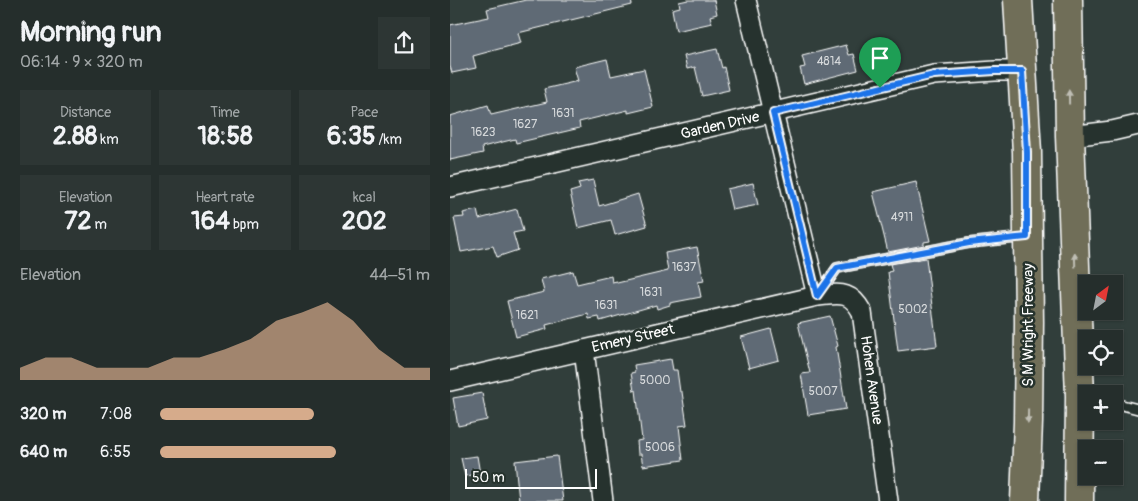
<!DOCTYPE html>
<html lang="en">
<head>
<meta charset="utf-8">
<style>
	body { margin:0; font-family:Pangolin,sans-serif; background:#2d3634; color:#f1f3f6; height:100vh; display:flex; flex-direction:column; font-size:19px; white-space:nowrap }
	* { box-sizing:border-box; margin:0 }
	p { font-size:16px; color:#a3a8a9 }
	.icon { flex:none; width:28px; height:28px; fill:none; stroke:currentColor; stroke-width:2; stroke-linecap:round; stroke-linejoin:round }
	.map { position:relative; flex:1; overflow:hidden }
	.panel { display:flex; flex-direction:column; background:#252e2c; width:450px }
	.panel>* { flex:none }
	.needle { width:32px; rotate:32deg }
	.controls { position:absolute; left:628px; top:275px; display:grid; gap:10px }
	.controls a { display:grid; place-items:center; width:45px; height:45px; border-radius:0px; background:#252e2c; box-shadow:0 1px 4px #0004,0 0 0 1px #424a48; font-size:25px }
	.scale { position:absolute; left:15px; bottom:12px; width:132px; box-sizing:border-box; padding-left:5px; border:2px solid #fff; border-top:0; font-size:14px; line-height:18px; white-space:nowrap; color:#fff; -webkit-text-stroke:4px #26332d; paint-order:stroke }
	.pin { position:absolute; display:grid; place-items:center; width:42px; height:42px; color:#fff; margin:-51px -21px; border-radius:50% 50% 50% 0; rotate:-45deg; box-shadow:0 0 5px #0007 }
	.pin .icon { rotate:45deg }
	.round { display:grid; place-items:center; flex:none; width:52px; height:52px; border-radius:0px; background:#2d3634 }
	.overview { display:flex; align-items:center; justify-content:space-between; height:85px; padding:0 20px }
	h1 { font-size:28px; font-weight:700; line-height:38px }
	.figures { display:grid; grid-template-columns:repeat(3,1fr); gap:8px; height:85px; padding:5px 20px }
	.figures div { display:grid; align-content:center; border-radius:0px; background:#2d3634; text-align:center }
	.figures b { font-size:25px; font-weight:700 }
	.figures small { font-size:14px; font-weight:400 }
	.figures p { font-size:14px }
	.chart { height:140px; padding:10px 20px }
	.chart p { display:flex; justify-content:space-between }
	.chart svg { width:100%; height:90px; margin-top:5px; fill:#d6ab8b; opacity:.7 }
	ul { padding:0 20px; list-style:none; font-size:16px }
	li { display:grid; grid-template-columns:80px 60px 1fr; align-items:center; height:38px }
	li i { height:12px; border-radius:6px; background:#d6ab8b }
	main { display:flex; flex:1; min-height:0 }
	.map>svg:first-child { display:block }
	.building { fill:#5f6b75; stroke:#fff }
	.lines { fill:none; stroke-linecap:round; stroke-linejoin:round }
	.service-casing { stroke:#fff; stroke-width:12 }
	.minor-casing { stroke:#fff; stroke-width:22 }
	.primary-casing { stroke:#fff; stroke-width:31 }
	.service { stroke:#26332d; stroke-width:9 }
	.minor { stroke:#26332d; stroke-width:19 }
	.primary { stroke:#706e59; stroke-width:28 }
	.oneway { fill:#bfbeb4 }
	.route-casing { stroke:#fff; stroke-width:10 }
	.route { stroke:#1a73e8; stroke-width:6 }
	.labels { text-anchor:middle; stroke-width:5; stroke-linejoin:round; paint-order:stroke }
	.number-label { font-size:12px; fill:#d7dadc }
	.street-label { font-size:15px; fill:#fff; stroke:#26332d }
</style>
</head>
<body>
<main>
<section class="panel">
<div class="overview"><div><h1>Morning run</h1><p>06:14 · 9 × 320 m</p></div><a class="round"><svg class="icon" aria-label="share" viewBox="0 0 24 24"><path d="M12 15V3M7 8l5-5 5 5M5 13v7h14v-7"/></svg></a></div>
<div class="figures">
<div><p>Distance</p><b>2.88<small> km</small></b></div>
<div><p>Time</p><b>18:58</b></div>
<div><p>Pace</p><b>6:35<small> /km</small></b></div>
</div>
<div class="figures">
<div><p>Elevation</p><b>72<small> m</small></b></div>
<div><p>Heart rate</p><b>164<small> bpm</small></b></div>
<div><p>kcal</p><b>202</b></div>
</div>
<div class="chart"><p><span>Elevation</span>44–51 m</p>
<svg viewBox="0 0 160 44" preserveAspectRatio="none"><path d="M0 44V38L10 33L20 33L30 38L40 38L50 38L60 33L70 33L80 29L90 24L100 15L110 11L120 6L130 15L140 29L150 38L160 38V44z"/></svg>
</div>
<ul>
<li><b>320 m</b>7:08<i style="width:57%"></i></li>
<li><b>640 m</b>6:55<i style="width:65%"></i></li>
</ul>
</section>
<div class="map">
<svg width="688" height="501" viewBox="0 0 688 501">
	<rect width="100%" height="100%" fill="#313e3b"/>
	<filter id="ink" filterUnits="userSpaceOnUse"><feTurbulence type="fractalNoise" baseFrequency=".02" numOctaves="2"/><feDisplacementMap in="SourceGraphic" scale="10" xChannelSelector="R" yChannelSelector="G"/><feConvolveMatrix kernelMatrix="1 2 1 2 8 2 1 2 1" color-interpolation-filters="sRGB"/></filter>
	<g filter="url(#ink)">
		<g class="building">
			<polygon points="76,0 181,0 182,5 68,33 71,43 23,56 26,68 2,73 0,66 0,25 39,17 37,9"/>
			<polygon points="238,0 264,0 267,14 260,16 262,23 226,31 222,9 230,7 229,2"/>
			<polygon points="396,45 399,55 404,54 408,70 354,84 350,68 355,67 352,56"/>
			<polygon points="267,49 272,68 274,67 279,90 252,96 245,67 237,69 234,56"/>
			<polygon points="157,59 161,76 194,69 203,107 178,113 178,110 129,122 130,128 66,143 65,139 32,147 33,153 0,160 0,116 38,105 41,115 97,102 94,89 128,81 124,67"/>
			<polygon points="143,180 149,206 188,194 197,226 165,235 161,220 128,228 120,192 130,189 128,183"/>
			<polygon points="466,182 480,241 474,242 474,245 438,252 423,192"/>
			<polygon points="303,183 308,205 282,210 277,189"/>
			<polygon points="67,209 73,231 63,233 68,250 47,257 43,246 11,252 4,218 14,217 13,213 27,210 29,219"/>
			<polygon points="247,247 254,281 248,282 251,297 220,303 220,305 207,309 206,305 150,321 149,317 139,319 138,314 96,325 97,329 66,337 57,301 94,292 91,279 123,271 127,284 161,276 162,282 167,281 167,283 218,271 215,253"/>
			<polygon points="476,258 487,346 448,351 438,272 442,271 440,264"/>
			<polygon points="380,316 388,346 386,347 396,409 358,415 351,374 360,373 348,323"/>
			<polygon points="321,329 329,360 299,368 291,337"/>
			<polygon points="221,359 223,370 227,370 230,392 232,392 237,425 229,426 233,460 193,466 191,454 188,454 187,441 192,440 186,390 184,391 181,373 185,372 184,365"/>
			<polygon points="32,393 37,420 8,426 3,398"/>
			<polygon points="27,456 30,474 15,476 11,458"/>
			<polygon points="107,456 113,501 69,501 65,461"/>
		</g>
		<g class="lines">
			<defs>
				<g id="service">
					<polyline points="369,294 387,268 519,243 575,237"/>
					<polyline points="664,403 688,409"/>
				</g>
				<g id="minor">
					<polyline points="296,0 367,296"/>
					<polyline points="620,136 662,131 688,125"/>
					<polyline points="0,187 484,75 545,71 572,71"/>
					<polyline points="134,350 153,501"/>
					<path d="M0,381L367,296C390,294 400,290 412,312L438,501"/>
				</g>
				<g id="primary">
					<polyline points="568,0 577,152 579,322 578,422 575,501"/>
					<polyline points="618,0 620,136 630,396 629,501"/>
				</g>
			</defs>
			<use href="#service" class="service-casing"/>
			<use href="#minor" class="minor-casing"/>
			<use href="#primary" class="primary-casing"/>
			<use href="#service" class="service"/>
			<use href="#minor" class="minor"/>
			<use href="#primary" class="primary"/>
		</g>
		<defs><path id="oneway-solid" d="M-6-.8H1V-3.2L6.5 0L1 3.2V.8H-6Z" transform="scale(1.25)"/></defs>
		<g class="oneway">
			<use href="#oneway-solid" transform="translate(619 97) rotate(-91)"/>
			<use href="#oneway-solid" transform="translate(625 260) rotate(-92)"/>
			<use href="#oneway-solid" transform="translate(578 416) rotate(91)"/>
		</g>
	</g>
	<g class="lines" filter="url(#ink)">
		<defs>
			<polygon id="route" points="545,71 572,71 577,152 577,237 519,243 387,268 367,296 323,113 484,75"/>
		</defs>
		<use href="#route" class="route-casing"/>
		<use href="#route" class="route"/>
	</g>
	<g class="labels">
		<g class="number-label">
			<text x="379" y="65">4814</text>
			<text x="113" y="117">1631</text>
			<text x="75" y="128">1627</text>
			<text x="33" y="136">1623</text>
			<text x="452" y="221">4911</text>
			<text x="234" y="271">1637</text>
			<text x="201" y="296">1631</text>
			<text x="156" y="309">1631</text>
			<text x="463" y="313">5002</text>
			<text x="77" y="319">1621</text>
			<text x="205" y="384">5000</text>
			<text x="373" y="395">5007</text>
			<text x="210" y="451">5006</text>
		</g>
		<g class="street-label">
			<text transform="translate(270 125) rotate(-13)" y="5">Garden Drive</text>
			<text transform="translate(578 325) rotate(-90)" y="5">S M Wright Freeway</text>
			<text transform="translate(183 338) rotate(-13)" y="5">Emery Street</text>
			<text transform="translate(422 380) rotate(82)" y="5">Hohen Avenue</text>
		</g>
	</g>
</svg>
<div class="controls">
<a><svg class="needle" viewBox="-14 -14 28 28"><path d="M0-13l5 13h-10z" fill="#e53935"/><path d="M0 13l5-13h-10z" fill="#a3a8a9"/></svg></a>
<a><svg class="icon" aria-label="locate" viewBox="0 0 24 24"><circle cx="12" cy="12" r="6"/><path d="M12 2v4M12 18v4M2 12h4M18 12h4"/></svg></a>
<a>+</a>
<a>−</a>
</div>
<div class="scale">50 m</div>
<div class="pin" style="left:430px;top:88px;background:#1e9e55"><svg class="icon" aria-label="arrive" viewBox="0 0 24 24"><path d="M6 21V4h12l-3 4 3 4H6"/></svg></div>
</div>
</main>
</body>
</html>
